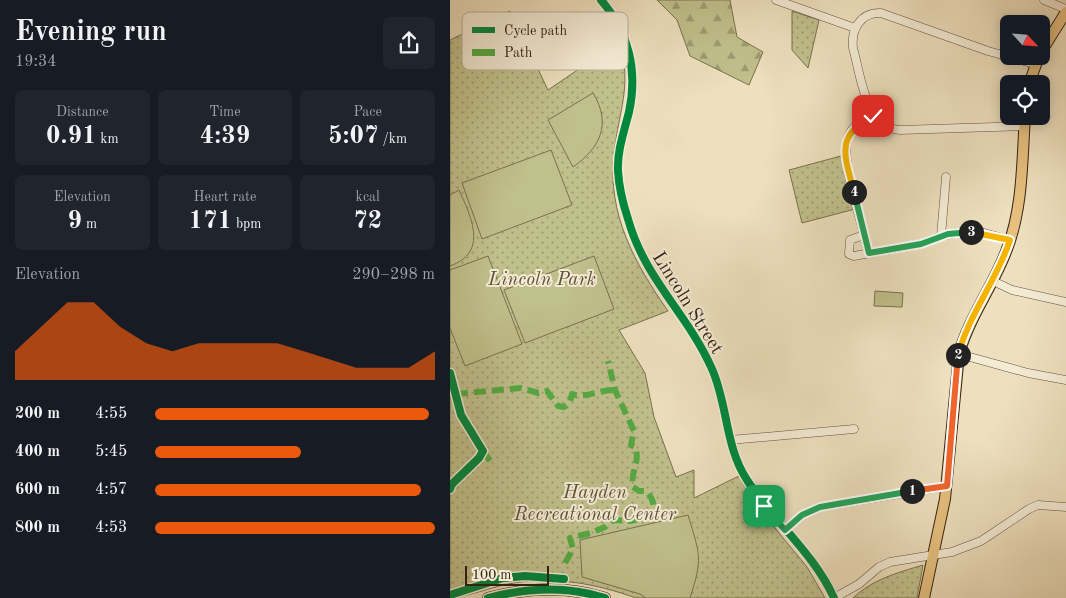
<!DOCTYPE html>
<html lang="en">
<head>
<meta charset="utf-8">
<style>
	body { margin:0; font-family:"Old Standard TT",serif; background:#20242c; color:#f1f3f6; height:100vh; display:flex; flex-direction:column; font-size:19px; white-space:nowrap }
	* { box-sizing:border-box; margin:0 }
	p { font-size:16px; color:#9ea1a6 }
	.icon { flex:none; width:28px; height:28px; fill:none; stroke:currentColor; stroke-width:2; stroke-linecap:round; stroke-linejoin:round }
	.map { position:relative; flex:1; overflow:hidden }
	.drawer { display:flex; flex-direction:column; background:#171b24; width:450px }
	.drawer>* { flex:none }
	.needle { width:32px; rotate:116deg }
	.buttons { position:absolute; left:550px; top:15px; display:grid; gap:10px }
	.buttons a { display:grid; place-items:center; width:50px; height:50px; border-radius:8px; background:#171b24; box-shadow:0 2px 12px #0003; font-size:25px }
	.scale { position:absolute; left:15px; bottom:12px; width:84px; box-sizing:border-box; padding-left:5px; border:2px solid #342215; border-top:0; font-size:14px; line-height:18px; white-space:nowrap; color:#342215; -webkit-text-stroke:4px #f4ebd5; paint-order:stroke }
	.pin { position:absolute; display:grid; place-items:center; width:42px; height:42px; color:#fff; margin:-21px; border-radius:10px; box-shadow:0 2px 8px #0006 }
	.km { position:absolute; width:25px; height:25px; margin:-12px; border-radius:50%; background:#222; color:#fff; font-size:14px; line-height:25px; text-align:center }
	.round { display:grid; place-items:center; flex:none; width:52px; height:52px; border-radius:8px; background:#20242c }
	.head { display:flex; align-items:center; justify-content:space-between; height:85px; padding:0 15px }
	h1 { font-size:28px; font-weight:800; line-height:38px }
	.stats { display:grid; grid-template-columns:repeat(3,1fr); gap:8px; height:85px; padding:5px 15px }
	.stats div { display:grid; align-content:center; border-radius:8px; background:#20242c; text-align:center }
	.stats b { font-size:25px; font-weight:800 }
	.stats small { font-size:14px; font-weight:400 }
	.stats p { font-size:14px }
	.chart { height:140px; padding:10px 15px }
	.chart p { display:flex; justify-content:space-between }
	.chart svg { width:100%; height:90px; margin-top:5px; fill:#ea580c; opacity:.7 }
	ul { padding:0 15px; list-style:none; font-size:16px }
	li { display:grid; grid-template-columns:80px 60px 1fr; align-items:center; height:38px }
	li i { height:12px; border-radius:6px; background:#ea580c }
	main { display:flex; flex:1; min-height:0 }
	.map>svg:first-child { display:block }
	.forest { fill:url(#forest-firs); stroke:#7a7150 }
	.park { fill:url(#park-dots); stroke:#7a7150 }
	.pitch { fill:#c0c08c; stroke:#7a7150 }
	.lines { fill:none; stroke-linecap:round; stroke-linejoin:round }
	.minor-casing { stroke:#62523f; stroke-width:9 }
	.major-casing { stroke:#342215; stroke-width:12 }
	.minor { stroke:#f4ebd5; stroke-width:8 }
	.major { stroke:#e7c07f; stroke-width:10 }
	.quiet { stroke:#54aa42; stroke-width:6; stroke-dasharray:12 6; stroke-linecap:butt }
	.cycleway-casing { stroke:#f4ebd5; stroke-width:11 }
	.cycleway { stroke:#00873e; stroke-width:8 }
	.split-1-casing { stroke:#fff; stroke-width:10 }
	.split-2-casing { stroke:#fff; stroke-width:10 }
	.split-3-casing { stroke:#fff; stroke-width:10 }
	.split-4-casing { stroke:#fff; stroke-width:10 }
	.split-5-casing { stroke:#fff; stroke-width:10 }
	.split-1 { stroke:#22a559; stroke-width:6 }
	.split-2 { stroke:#f0652b; stroke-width:6 }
	.split-3 { stroke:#f5b400; stroke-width:6 }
	.split-4 { stroke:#22a559; stroke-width:6 }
	.split-5 { stroke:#f5b400; stroke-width:6 }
	.labels { text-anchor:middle; stroke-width:4; stroke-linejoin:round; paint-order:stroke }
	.park-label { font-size:19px; font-style:italic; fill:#5e5139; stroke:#f4ebd5 }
	.street-label { font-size:19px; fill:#342215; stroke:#f4ebd5 }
	.key { fill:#f4ebd5; stroke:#baaf9b; stroke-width:1 }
	.key-label { font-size:14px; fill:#342215 }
</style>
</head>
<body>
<main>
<section class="drawer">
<div class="head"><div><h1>Evening run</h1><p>19:34</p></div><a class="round"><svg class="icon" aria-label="share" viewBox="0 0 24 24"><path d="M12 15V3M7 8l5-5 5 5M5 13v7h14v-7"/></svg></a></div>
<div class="stats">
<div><p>Distance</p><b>0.91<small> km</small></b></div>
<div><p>Time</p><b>4:39</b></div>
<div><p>Pace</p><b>5:07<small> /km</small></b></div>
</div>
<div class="stats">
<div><p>Elevation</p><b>9<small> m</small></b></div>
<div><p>Heart rate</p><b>171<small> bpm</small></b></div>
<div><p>kcal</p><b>72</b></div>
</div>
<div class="chart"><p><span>Elevation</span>290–298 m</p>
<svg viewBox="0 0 160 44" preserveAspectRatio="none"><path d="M0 44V30L10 18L20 6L30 6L40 18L50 26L60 30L70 26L80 26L90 26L100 26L110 30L120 34L130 38L140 38L150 38L160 30V44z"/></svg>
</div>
<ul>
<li><b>200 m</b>4:55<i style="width:98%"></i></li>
<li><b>400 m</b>5:45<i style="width:52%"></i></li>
<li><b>600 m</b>4:57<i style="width:95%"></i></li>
<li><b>800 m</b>4:53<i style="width:100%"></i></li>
</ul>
</section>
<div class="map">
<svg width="616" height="598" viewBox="0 0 616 598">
	<defs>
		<pattern id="forest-firs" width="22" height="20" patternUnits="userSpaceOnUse" patternTransform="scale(1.25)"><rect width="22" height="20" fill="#c0c08c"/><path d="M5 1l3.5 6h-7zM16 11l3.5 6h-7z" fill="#9d9c71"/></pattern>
		<pattern id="park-dots" width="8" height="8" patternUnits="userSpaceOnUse" patternTransform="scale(1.25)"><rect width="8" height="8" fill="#c0c08c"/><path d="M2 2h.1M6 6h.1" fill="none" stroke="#9d9c71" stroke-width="1.8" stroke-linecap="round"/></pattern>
	</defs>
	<rect width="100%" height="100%" fill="#eee0be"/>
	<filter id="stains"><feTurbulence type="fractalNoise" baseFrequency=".004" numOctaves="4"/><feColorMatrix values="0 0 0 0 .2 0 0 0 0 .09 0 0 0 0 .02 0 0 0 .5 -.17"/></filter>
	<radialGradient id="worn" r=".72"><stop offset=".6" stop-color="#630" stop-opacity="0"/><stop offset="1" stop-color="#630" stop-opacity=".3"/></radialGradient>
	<polygon class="forest" points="207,0 280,0 287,37 313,52 299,85 240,56 227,20"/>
	<g class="park">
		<path d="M60,11L98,90L170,41C182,89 169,108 164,154C157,214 185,264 218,311L169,330L195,373L204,417L226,477L244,470V498L289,476L305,504L357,567L375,598H186C147,584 105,576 64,583C43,586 22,596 0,598V40Z"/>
		<polygon points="342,11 369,20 358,68 342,50"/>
		<polygon points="391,156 405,209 352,223 339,170"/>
		<path d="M473,565L467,598H403C423,579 447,573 473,565Z"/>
	</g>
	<g class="pitch">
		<path d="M143,93C162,124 150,148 123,167L98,120Z"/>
		<polygon points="101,150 122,205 32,239 12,183"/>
		<path d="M9,190C21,217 39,252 0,266V195Z"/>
		<polygon points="38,256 72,344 15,366 0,328 0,270"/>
		<polygon points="144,256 164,309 75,343 54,290"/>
		<polygon points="425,291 453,293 452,307 424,306"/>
		<path d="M238,515C250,555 253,558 240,598H196L190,594L132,577L130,540Z"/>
	</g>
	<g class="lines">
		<defs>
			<g id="minor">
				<path d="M151,0C179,32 188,71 179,112C174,132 167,151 168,171C169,187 173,204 178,219C195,280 238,314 262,369C278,405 275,447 297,480C323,521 364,553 384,598"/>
				<polyline points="326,0 405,28"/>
				<polyline points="594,0 616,9"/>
				<path d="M575,126L450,130C415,128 411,76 403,48C401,30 410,12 431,13L538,51L585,64"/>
				<path d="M414,235C409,212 389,156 399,135C403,125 413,121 423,116"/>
				<polyline points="491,236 496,177"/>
				<polyline points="419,253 414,235 400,240 399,254 404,256 471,244 491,236 512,232 527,231 560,240"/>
				<polyline points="543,281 562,290 616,302"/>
				<polyline points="509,354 578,373 616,380"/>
				<polyline points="280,440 404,429"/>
				<polyline points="335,530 352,515 370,507 497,486"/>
				<polyline points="384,598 409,584 429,567 440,562 502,552 531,541 579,509 588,505 616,507"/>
			</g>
			<g id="major">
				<polyline points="591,52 616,12"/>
				<polyline points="579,84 589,56"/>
				<path d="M38,598C76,588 117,586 155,598"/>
				<path d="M474,598L495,499L509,354C519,317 544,285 557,249C573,208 572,160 575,116"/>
			</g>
		</defs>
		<use href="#minor" class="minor-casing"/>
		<use href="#major" class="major-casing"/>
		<use href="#minor" class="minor"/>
		<use href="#major" class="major"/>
		<g class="quiet">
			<path d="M6,394L71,388L88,393L97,391L108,406L114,407L120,402L122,394C136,399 151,389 165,390"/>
			<polyline points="33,451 41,462"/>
			<path d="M115,563L123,549L120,538L141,533L155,527L163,520L180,521L202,516C206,507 203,498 196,491H189L183,487C180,471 191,462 185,447L181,445L184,431L165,390L158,361"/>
		</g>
		<defs>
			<g id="cycleway">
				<path d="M151,0C179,32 188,71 179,112C174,132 167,151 168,171C169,187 173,204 178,219C195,280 238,314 262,369C278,405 275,447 297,480C323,521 364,553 384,598"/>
				<polyline points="0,373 11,415 33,451 29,458 2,484 0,489"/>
				<polyline points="0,595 53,578 75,576 114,579"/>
				<path d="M38,598C76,588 117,586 155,598"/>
			</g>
		</defs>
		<use href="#cycleway" class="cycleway-casing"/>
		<use href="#cycleway" class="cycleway"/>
	</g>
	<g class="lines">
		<defs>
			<polyline id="split-1" points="314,506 335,530 352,515 370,507 462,491"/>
			<polyline id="split-2" points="462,491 497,486 508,355"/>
			<path id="split-3" d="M508,355C519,314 547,280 560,240L521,232"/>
			<polyline id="split-4" points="404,192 419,253 471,244 498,234 521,232"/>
			<path id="split-5" d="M404,192C395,156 384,136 423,116"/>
		</defs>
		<use href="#split-1" class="split-1-casing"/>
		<use href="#split-2" class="split-2-casing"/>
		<use href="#split-3" class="split-3-casing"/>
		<use href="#split-4" class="split-4-casing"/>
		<use href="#split-5" class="split-5-casing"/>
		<use href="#split-1" class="split-1"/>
		<use href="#split-2" class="split-2"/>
		<use href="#split-3" class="split-3"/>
		<use href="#split-4" class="split-4"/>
		<use href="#split-5" class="split-5"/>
	</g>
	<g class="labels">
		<g class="park-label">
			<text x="92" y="285">Lincoln Park</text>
			<text x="145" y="498">Hayden<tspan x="145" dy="22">Recreational Center</tspan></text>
		</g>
		<g class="street-label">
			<text transform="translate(239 302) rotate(58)" y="7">Lincoln Street</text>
		</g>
	</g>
	<rect x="12" y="12" width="166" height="58" rx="8" class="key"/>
	<rect x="22" y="27" width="23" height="6" fill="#00873e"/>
	<rect x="22" y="49" width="23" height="7" fill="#54aa42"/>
	<g class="key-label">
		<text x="54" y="35">Cycle path</text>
		<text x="54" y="57">Path</text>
	</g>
	<rect width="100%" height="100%" filter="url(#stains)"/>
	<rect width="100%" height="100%" fill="url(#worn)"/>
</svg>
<div class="buttons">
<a><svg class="needle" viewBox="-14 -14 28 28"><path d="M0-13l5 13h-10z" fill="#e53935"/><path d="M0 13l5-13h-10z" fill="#9ea1a6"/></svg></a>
<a><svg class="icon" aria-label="locate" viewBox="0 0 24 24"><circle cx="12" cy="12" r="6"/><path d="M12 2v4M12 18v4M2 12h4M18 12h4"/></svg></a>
</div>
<div class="scale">100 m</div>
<div class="pin" style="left:314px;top:506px;background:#1e9e55"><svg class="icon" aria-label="arrive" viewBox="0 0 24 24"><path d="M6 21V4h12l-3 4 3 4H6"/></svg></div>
<div class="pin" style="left:423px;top:116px;background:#d93025"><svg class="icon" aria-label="check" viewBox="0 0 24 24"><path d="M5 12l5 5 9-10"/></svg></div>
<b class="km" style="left:462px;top:491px">1</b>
<b class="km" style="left:508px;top:355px">2</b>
<b class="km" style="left:521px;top:232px">3</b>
<b class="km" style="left:404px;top:192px">4</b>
</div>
</main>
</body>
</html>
